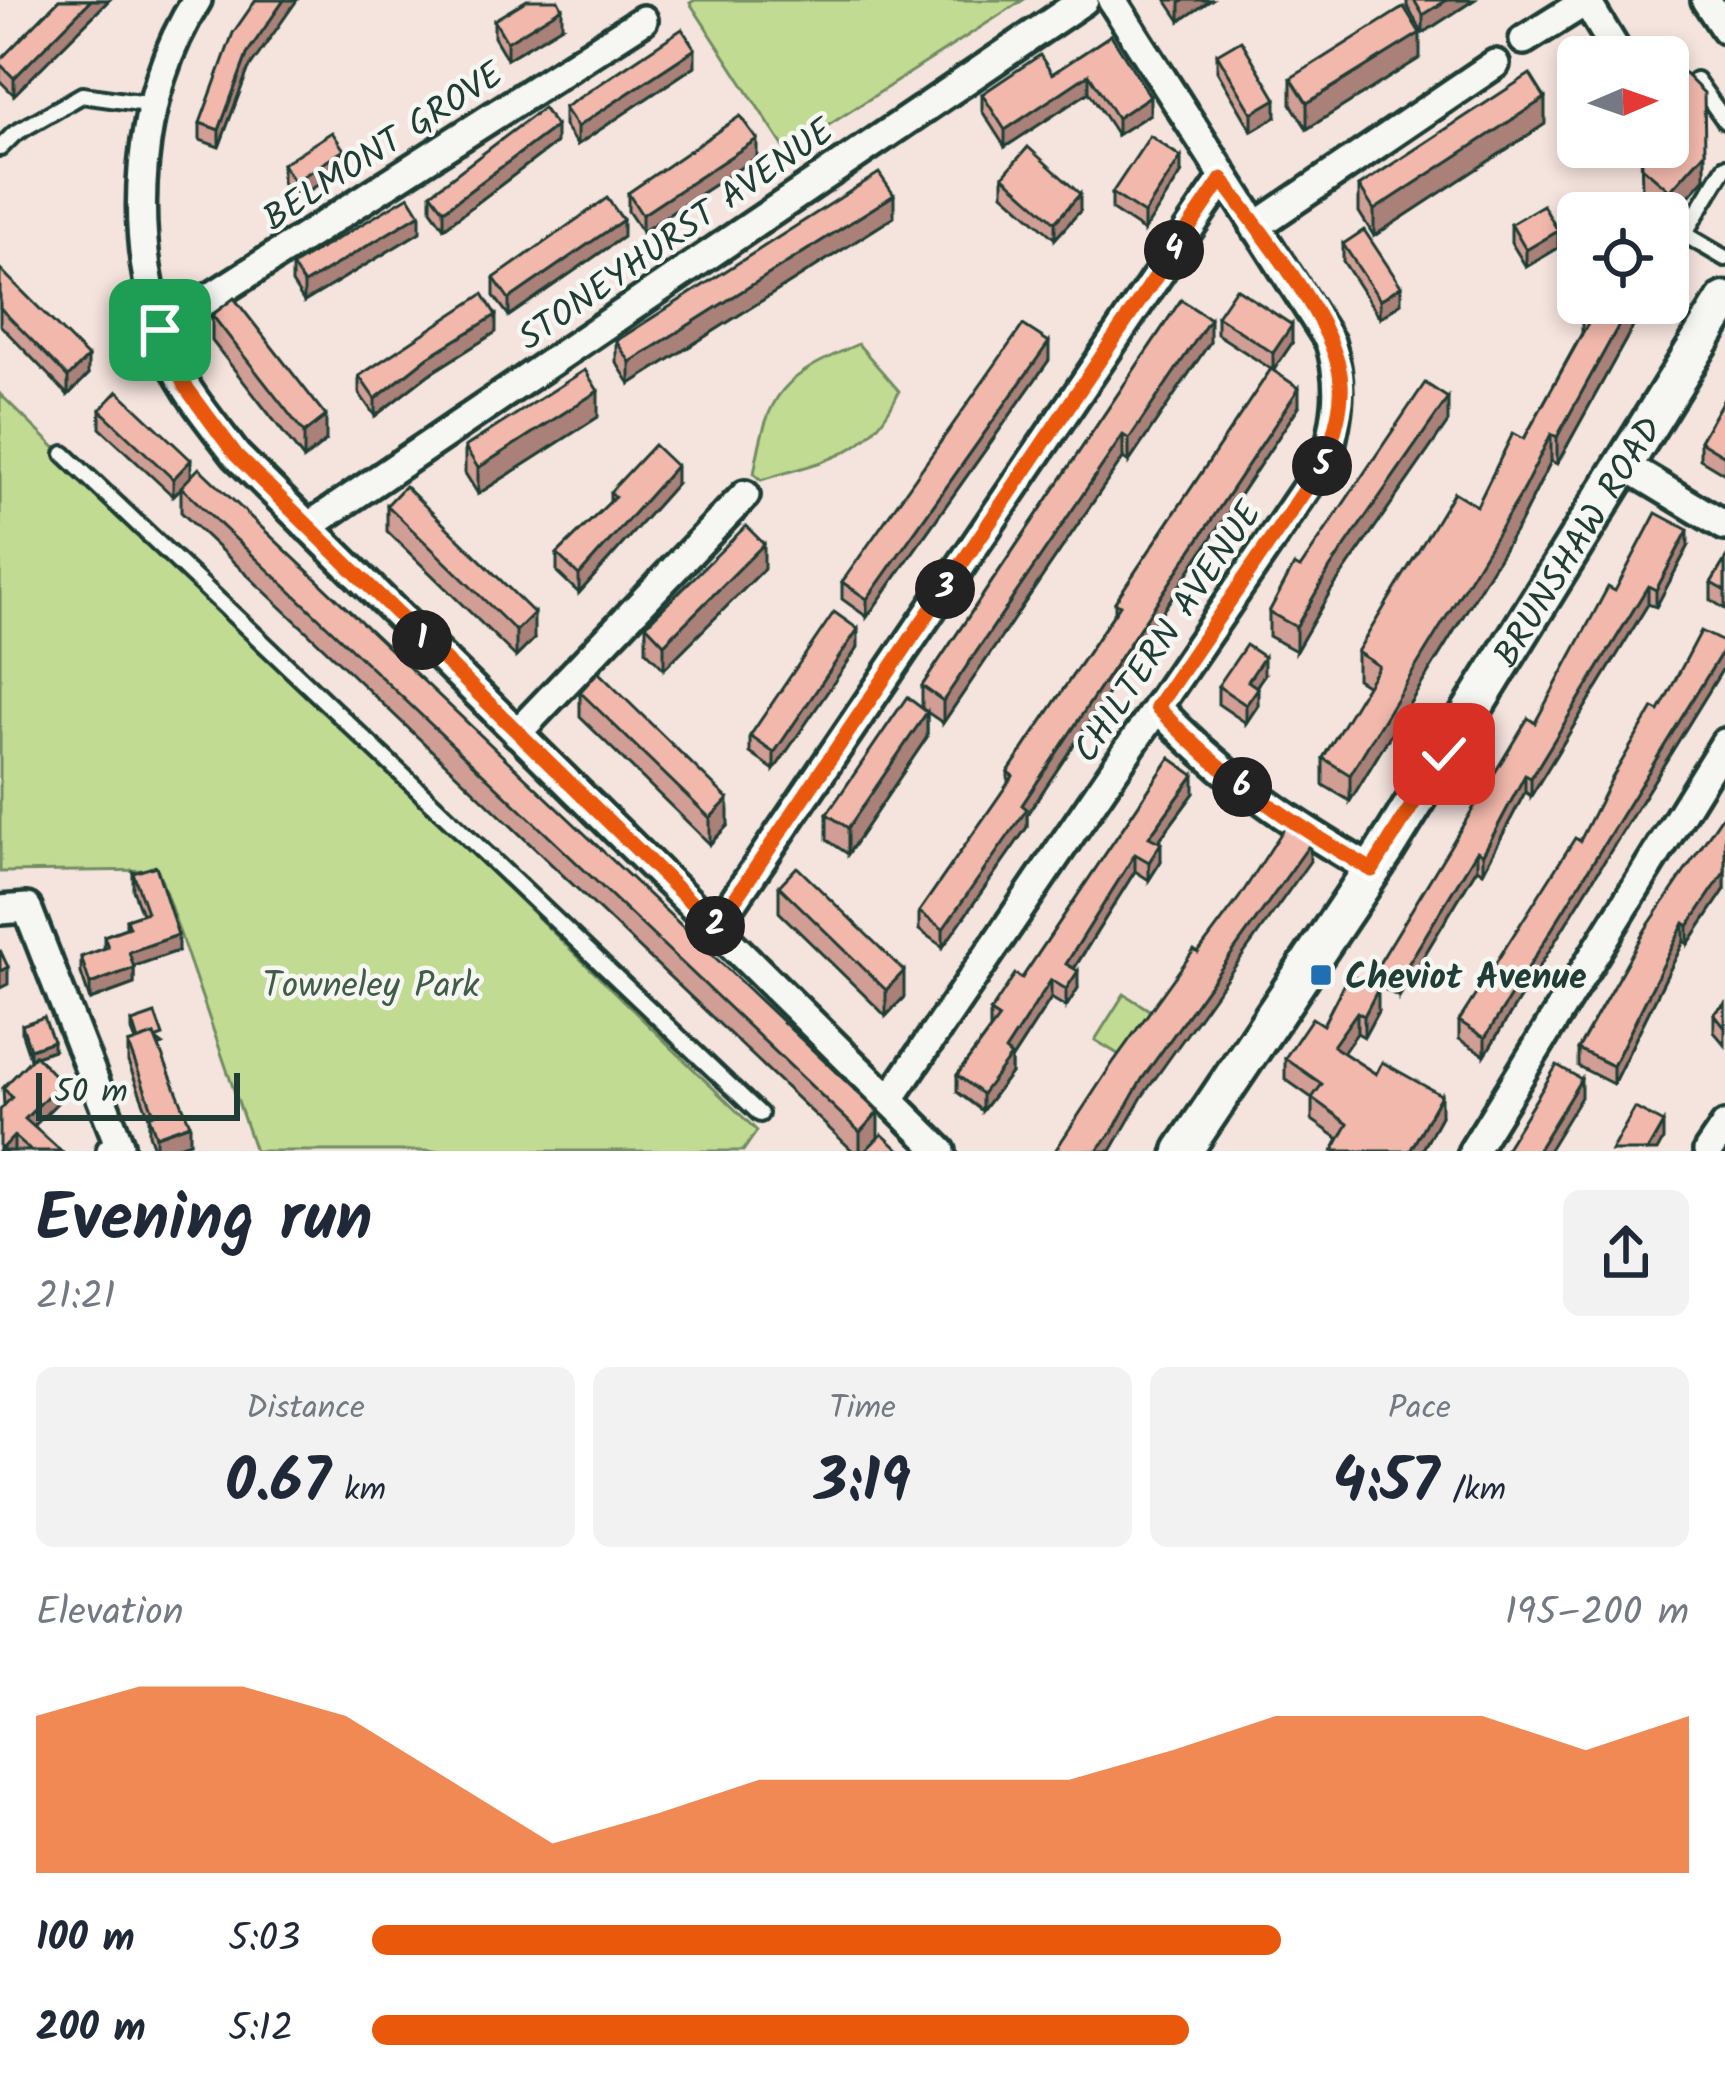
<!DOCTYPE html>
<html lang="en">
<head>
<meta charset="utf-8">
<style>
	body { margin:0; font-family:Kalam,sans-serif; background:#f2f2f3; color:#1f2937; height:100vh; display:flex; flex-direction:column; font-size:45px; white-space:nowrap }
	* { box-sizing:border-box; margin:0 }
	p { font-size:39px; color:#747a83 }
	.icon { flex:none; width:66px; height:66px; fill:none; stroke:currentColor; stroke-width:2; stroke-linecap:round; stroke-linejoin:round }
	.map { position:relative; height:1151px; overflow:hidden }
	.sheet { display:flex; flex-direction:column; background:#fff; flex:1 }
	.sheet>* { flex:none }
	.needle { width:78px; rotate:88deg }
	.buttons { position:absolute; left:1557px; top:36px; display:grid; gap:24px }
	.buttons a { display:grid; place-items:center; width:132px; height:132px; border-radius:18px; background:#fff; box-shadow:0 6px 18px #0003; font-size:60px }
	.scale { position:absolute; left:36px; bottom:30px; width:204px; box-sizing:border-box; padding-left:12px; border:6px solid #1f3d34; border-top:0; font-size:33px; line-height:42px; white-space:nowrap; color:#1f3d34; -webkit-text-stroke:9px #f6f6f2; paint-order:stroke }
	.pin { position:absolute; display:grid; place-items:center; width:102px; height:102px; color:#fff; margin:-51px; border-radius:24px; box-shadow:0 6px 18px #0006 }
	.km { position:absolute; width:60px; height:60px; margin:-30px; border-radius:50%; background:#222; color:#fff; font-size:33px; line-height:60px; text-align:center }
	.round { display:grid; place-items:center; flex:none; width:126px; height:126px; border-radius:18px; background:#f2f2f3 }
	.overview { display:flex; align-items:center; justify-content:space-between; height:204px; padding:0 36px }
	h1 { font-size:66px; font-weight:800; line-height:90px }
	.figures { display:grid; grid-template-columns:repeat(3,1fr); gap:18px; height:204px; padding:12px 36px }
	.figures div { display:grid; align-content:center; border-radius:18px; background:#f2f2f3; text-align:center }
	.figures b { font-size:60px; font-weight:800 }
	.figures small { font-size:33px; font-weight:400 }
	.figures p { font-size:33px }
	.chart { height:336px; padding:24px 36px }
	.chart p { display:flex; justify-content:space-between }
	.chart svg { width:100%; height:216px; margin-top:12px; fill:#ea580c; opacity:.7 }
	ul { padding:0 36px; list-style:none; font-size:39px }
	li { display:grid; grid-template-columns:192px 144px 1fr; align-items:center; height:90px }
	li i { height:30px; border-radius:15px; background:#ea580c }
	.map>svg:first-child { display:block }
	.green { fill:#c2db92; stroke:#708c63; stroke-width:3 }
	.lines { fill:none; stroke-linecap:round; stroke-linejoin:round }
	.lane-casing { stroke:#1f3d34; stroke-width:22 }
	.street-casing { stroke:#1f3d34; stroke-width:36 }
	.secondary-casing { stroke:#1f3d34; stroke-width:45 }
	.lane { stroke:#f6f6f2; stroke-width:14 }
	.street { stroke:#f6f6f2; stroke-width:27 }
	.secondary { stroke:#f6f6f2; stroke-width:36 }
	.wall { fill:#d09e94; stroke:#1f3d34; stroke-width:3 }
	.shaded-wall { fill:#a98178; stroke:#1f3d34; stroke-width:3 }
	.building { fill:#f2b8ac; stroke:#1f3d34; stroke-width:3 }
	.route-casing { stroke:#fff; stroke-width:24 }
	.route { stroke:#ea580c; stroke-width:15 }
	.poi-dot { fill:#1f6fb2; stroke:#f6f6f2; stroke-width:4.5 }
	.labels { text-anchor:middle; stroke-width:9; stroke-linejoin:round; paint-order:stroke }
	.street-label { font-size:36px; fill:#1f3d34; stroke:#f6f6f2 }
	.poi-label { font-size:36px; font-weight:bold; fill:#1f3d34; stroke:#f6f6f2; text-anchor:start }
	.park-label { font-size:36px; fill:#405d47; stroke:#f6f6f2 }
</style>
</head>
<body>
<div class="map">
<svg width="1725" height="1151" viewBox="0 0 1725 1151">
	<rect width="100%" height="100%" fill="#f5e3dd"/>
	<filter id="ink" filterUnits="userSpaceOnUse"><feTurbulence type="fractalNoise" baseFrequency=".00833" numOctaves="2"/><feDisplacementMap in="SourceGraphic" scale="24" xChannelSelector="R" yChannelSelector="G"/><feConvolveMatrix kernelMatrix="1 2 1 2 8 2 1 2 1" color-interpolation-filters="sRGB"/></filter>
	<g filter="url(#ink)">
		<g class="green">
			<polygon points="695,0 1023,0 787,152 690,3"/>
			<path d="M858,344L899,391C869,458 825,460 761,480L754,474C768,391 781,378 858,344Z"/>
			<polygon points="0,394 749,1123 757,1131 743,1151 255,1151 158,870 0,872"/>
			<polygon points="1124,994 1157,1015 1126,1059 1095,1040"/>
		</g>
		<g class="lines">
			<defs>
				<g id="lane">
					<polyline points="1696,80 1725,121"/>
					<polyline points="0,148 14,134 82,95 154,105"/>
					<polyline points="1725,167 1684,234 1725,258"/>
					<polyline points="64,454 760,1114"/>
				</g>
				<g id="street">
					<path d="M197,0C135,97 127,231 163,339C177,383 209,419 236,455L941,1151"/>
					<polyline points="1706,0 1725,29"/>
					<polyline points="1586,1 1620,57"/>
					<polyline points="1524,40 1588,0"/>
					<polyline points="1255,227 1495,64"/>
					<polyline points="160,330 643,20"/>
					<polyline points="1624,465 1725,526"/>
					<polyline points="308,527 1084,0"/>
					<path d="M1157,707C1221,776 1291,823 1372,870"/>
					<polyline points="517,733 745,495"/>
					<polyline points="0,910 27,908 119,1144 111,1151"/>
					<polyline points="716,927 1223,179"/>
					<path d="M890,1099L1327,458C1338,415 1343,385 1330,342L1112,0"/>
					<polyline points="1473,1151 1725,743"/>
					<polyline points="1708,1151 1725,1126"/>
				</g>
				<g id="secondary">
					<path id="s1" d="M1183,1151L1384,852L1725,301"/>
				</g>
			</defs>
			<use href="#lane" class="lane-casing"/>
			<use href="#street" class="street-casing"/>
			<use href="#secondary" class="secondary-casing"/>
			<use href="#lane" class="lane"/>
			<use href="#street" class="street"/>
			<use href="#secondary" class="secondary"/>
		</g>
		<g class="wall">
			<polygon points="59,0 109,0 14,95 0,81 0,60"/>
			<polygon points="1166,0 1211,0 1180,21"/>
			<polygon points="1407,0 1474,0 1423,33 1407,6"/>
			<polygon points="494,20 562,26 507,59 494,37"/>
			<polygon points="1111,35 1150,114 1117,135 1089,92 1005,147 982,111 982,94 1052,74"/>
			<polygon points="1217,54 1276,117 1252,131 1217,71"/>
			<polygon points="1420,58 1307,129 1291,104 1291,78"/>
			<polygon points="695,66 577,145 564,126 564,108"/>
			<polygon points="248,70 219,147 200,140 200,123"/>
			<polygon points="1545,124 1374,236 1359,212 1359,186"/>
			<polygon points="556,143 444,228 431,210 431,193"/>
			<polygon points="1641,147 1705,178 1670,217 1668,213 1665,213 1642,192"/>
			<polygon points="757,157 642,232 628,211 628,193"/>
			<polygon points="282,164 344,168 294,200 282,182"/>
			<polygon points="1181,174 1144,231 1112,210 1112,193"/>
			<polygon points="1003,176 1080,211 1055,239 1003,193"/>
			<polygon points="894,217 630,384 616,362 616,341"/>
			<polygon points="1511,224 1558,248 1526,267 1511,242"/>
			<polygon points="420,232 304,302 292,283 292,266"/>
			<polygon points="623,237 509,316 494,296 494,278"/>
			<polygon points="1343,244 1401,303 1380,318 1343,261"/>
			<polygon points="0,269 88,375 68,395 0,325"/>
			<polygon points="1181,300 1210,342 1129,462 1123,458 943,723 927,712 927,737 848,854 827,840 827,814 922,708 922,686"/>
			<polygon points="1636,303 1636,321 1557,464 1551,461 1520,523 1350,801 1323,785 1323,758 1368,686 1357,679 1357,652 1477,506 1524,439 1582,333 1582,316"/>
			<polygon points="212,315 326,441 304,459 212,341"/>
			<polygon points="1217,316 1292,343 1273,371 1299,406 1027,815 1027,827 943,947 919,930 919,912 1008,784 1008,772 1115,612 1115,602 1271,369 1217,334"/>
			<polygon points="496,332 428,375 375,416 359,393 359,376"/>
			<polygon points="1049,360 867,617 842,599 842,582"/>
			<polygon points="1725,397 1725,474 1700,459 1700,441"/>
			<polygon points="100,410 191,476 878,1137 900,1151 853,1151 181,512 181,488 173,496 100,428"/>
			<polygon points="598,417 478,494 465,473 465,447"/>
			<polygon points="1448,422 1330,592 1296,651 1269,636 1269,612 1300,568"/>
			<polygon points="676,484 579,593 557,572 557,554 610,502 610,492"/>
			<polygon points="387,505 534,639 516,657 387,531"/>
			<polygon points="1688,547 1656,607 1648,604 1531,796 1525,792 1483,872 1477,868 1399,997 1377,985 1377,967 1535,723 1615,591"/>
			<polygon points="1725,560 1725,609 1711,600 1711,583"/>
			<polygon points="764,569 664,669 646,651 646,625"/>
			<polygon points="1725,643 1725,665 1485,1055 1459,1039 1459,1021 1580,841 1659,711"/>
			<polygon points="858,647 774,770 750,753 750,736"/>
			<polygon points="1264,675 1256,686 1258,705 1246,723 1218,704 1218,686"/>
			<polygon points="580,692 728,825 710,844 580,717"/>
			<polygon points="1170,758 1194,793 1158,842 1161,861 1149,880 1135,871 1074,969 1078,988 1066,1007 1051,998 1011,1060 1011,1073 982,1111 957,1092 957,1075 990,1030 990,1012 1022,978"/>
			<polygon points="1725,812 1725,889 1688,944 1684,941 1613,1084 1578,1066 1578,1049"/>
			<polygon points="133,873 178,951 134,966 134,984 90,1000 81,973 81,957 104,949 104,936 126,928 126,919 142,914 133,890"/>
			<polygon points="779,886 904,997 886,1016 779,912"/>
			<polygon points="1349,974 1378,1011 1364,1037 1357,1033 1343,1053 1441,1116 1422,1151 1333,1151 1339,1139 1312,1120 1312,1098 1285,1079 1285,1058 1323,1025"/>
			<polygon points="1725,1004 1725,1045 1714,1032 1714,1014"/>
			<polygon points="132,1022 163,1045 159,1047 190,1142 164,1151 155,1151 149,1134 149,1117 128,1062 128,1044 136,1042 132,1031"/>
			<polygon points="22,1025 53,1050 36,1056 61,1099 34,1126 61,1151 0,1151 4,1106 3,1088 34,1057 30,1058 22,1034"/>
		</g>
		<g class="shaded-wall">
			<polygon points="91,0 109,0 14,95 14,78"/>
			<polygon points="284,0 297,0 248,70 219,147 219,130 248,52"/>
			<polygon points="1185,0 1211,0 1180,21 1180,3"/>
			<polygon points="1447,0 1474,0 1423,33 1423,15"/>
			<polygon points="562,8 562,26 507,59 507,42"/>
			<polygon points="1420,33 1420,58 1307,129 1307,103"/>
			<polygon points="695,49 695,66 577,145 577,127"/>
			<polygon points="1089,74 1089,92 1005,147 1005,130"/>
			<polygon points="1150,96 1150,114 1117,135 1117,118"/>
			<polygon points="1545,98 1545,124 1374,236 1374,210"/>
			<polygon points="1276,99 1276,117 1252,131 1252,113"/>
			<polygon points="556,126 556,143 444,228 444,210"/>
			<polygon points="757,139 757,157 642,232 642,215"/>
			<polygon points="344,150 344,168 294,200 294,182"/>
			<polygon points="1705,152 1705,178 1670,217 1670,191"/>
			<polygon points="1181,157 1181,174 1144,231 1144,214"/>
			<polygon points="1080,194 1080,211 1055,239 1055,222"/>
			<polygon points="894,195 894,217 630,384 630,362"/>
			<polygon points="420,214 420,232 304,302 304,284"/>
			<polygon points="623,220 623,237 509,316 509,299"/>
			<polygon points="1558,231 1558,248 1526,267 1526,250"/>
			<polygon points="1401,286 1401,303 1380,318 1380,300"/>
			<polygon points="1631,303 1636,303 1636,321 1557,464 1557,437"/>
			<polygon points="496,315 496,332 428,375 375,416 375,399 428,357"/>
			<polygon points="1210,319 1210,342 1129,462 1129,439"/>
			<polygon points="1292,325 1292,343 1273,371 1273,353"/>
			<polygon points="1049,342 1049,360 867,617 867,599"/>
			<polygon points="88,357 88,375 68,395 68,377"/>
			<polygon points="1299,388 1299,406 1027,815 1027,827 943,947 943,929 1022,805"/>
			<polygon points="598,391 598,417 478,494 478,468"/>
			<polygon points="1448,398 1448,422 1330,592 1296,651 1296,627 1330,568"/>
			<polygon points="326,416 326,441 304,459 304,433"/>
			<polygon points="1551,434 1551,461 1520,523 1350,801 1350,775"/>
			<polygon points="1123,435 1123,458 943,723 943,701"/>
			<polygon points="191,460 191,478 173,496 173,479"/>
			<polygon points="676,466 676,484 579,593 579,575"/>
			<polygon points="1688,530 1688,547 1656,607 1656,590"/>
			<polygon points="764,544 764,569 664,669 664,644"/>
			<polygon points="1648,586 1648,604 1531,796 1531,778"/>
			<polygon points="534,613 534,639 516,657 516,631"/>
			<polygon points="858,629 858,647 774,770 774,753"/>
			<polygon points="1725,647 1725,665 1485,1055 1485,1038"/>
			<polygon points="1264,657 1264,675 1248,698 1248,681"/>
			<polygon points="1258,688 1258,705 1246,723 1246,705"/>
			<polygon points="927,712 927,737 848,854 848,828"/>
			<polygon points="1194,775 1194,793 1149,854 1149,837"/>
			<polygon points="1525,775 1525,792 1483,872 1483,854"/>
			<polygon points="728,799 728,825 710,844 710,818"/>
			<polygon points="1161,843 1161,861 1149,880 1149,862"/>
			<polygon points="1310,844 1310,861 1142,1097 1111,1151 1097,1151 1142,1079"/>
			<polygon points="1477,851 1477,868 1399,997 1399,979"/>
			<polygon points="1135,854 1135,871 1066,981 1066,964"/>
			<polygon points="1725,871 1725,889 1688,944 1688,926"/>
			<polygon points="1684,923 1684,941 1613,1084 1613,1066"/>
			<polygon points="178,935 178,951 129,968 129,952"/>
			<polygon points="8,967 8,984 0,988 0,971"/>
			<polygon points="134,968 134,984 90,1000 90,984"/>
			<polygon points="904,971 904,997 886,1016 886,990"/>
			<polygon points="1078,971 1078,988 1066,1007 1066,989"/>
			<polygon points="1051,980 1051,998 1011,1060 1011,1073 982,1111 982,1094 1005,1051"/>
			<polygon points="1378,989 1378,1011 1364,1037 1364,1016"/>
			<polygon points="1357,1012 1357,1033 1333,1067 1333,1046"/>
			<polygon points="53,1041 53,1050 30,1058 30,1049"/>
			<polygon points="1581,1079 1581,1097 1548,1151 1537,1151"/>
			<polygon points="61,1082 61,1099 25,1135 25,1119"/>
			<polygon points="1441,1095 1441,1116 1422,1151 1410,1151"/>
			<polygon points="878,1112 878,1138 866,1151 860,1151 860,1132"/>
			<polygon points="1663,1123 1663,1140 1657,1151 1647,1151"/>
			<polygon points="190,1124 190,1142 164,1151 156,1151 156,1136"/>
			<polygon points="14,1136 14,1151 0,1151"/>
		</g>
		<g class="building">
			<polygon points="59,0 91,0 14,78 0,64 0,60"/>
			<polygon points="256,0 284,0 248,52 219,130 200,123 233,33"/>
			<polygon points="527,0 558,0 562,8 507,42 494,20"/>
			<polygon points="1414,0 1447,0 1423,15"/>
			<polygon points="1404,7 1420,33 1307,103 1291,78"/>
			<polygon points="682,29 695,49 577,127 564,108"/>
			<polygon points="1111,35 1150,96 1117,118 1089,74 1005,130 982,94 1040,55 1052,74"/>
			<polygon points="1241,40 1276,99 1252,113 1217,54"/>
			<polygon points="1669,58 1704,93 1705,152 1670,191 1642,167 1642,147 1668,147"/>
			<polygon points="1530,74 1545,98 1374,210 1359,186"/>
			<polygon points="543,108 556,126 444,210 431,193"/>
			<polygon points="740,116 757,139 642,215 628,193"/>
			<polygon points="332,132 344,150 294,182 282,164"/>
			<polygon points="1150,136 1181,157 1144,214 1112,193"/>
			<polygon points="1028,147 1080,194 1055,222 1003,176"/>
			<polygon points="879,173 894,195 630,362 616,341"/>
			<polygon points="409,196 420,214 304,284 292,266"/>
			<polygon points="607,198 623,220 509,299 494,278"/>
			<polygon points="1543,205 1558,231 1526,250 1511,224"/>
			<polygon points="1364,230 1401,286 1380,300 1343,244"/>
			<polygon points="0,269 88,357 68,377 0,308"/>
			<polygon points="1236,288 1292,325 1273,353 1217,316"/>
			<polygon points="483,294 496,315 428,357 375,399 359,376"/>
			<polygon points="234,298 326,416 304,433 212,315"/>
			<polygon points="1181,300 1210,319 1129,439 1123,435 943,701 922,686"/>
			<polygon points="1589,303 1631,303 1557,437 1551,434 1520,496 1350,775 1323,758 1379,666 1357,652 1454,492 1477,506 1513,433 1524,439 1590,320 1582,316"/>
			<polygon points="1023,325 1049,342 867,599 842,582"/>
			<polygon points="1271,369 1299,388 1022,805 1027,809 943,929 919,912 1013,776 1008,772 1120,605 1115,602"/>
			<polygon points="585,370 598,391 478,468 465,447"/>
			<polygon points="1425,383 1448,398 1330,568 1296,627 1269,612 1294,565 1300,568"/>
			<polygon points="118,391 191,460 173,479 100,410"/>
			<polygon points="1725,397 1725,456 1700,441"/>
			<polygon points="654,445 676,466 579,575 557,554 615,497 610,492"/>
			<polygon points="199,468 878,1112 860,1132 181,487"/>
			<polygon points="405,486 534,613 516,631 387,505"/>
			<polygon points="1656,513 1688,530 1656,590 1648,586 1531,778 1525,775 1483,854 1477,851 1399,979 1377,967 1528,718 1535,723 1608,587 1615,591"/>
			<polygon points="746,526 764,544 664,644 646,625"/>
			<polygon points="1725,560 1725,591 1711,583"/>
			<polygon points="834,612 858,629 774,753 750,736"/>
			<polygon points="1701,631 1725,643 1725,647 1485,1038 1459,1021 1575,838 1580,841 1612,778 1653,708 1659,711"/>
			<polygon points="1246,645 1264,657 1248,681 1258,688 1246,705 1218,686"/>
			<polygon points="598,672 728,799 710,818 580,692"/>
			<polygon points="907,697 927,712 848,828 827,814"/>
			<polygon points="1170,758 1194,775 1149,837 1161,843 1149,862 1135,854 1066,964 1078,971 1066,989 1051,980 1005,1051 1011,1056 982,1094 957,1075 999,1018 990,1012 1015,974 1022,978"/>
			<polygon points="1725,812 1725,871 1688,926 1684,923 1613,1066 1578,1049 1645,930"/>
			<polygon points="1285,827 1310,844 1142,1079 1112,1132 1097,1151 1055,1151 1114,1061 1194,950 1198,953 1239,898"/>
			<polygon points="156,866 178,935 129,952 134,968 90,984 81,957 108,947 104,936 129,927 126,919 147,912 133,873"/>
			<polygon points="797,867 904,971 886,990 779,886"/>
			<polygon points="0,950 8,967 0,971"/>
			<polygon points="1349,974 1378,989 1364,1016 1357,1012 1333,1046 1376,1074 1382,1062 1441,1095 1410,1151 1333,1151 1348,1124 1312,1098 1322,1084 1285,1058 1312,1018 1323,1025"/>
			<polygon points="1725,1004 1725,1028 1714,1014"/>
			<polygon points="155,1014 163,1036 155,1039 154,1035 138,1041 132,1022"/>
			<polygon points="44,1017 53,1041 30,1049 22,1025"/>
			<polygon points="154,1035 190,1124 156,1136 149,1116 154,1114 128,1044"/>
			<polygon points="35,1055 61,1082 25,1119 61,1151 31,1151 14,1136 0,1151 0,1110 12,1097 3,1088"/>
			<polygon points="1557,1065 1581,1079 1537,1151 1504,1151"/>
			<polygon points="1635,1108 1663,1123 1647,1151 1611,1151"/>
			<polygon points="882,1134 900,1151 865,1151"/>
		</g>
	</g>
	<g class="lines" filter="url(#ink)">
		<defs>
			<path id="route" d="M160,330L185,386L236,455L716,927L1222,179C1257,229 1338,323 1341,383C1343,408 1333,434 1327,458L1157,707C1221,776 1291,823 1372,870L1444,754"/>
		</defs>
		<use href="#route" class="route-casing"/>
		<use href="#route" class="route"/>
	</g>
	<rect class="poi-dot" x="1309" y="963" width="24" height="24" rx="6"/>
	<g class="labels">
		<g class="street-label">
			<text transform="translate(382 145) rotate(-33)" y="13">BELMONT GROVE</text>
			<text transform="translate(675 233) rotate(-35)" y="13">STONEYHURST AVENUE</text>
			<text dy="13" stroke="none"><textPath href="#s1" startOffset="726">BRUNSHAW ROAD</textPath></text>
			<text transform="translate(1166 631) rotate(-56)" y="13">CHILTERN AVENUE</text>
		</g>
		<g class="poi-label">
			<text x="1345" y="988">Cheviot Avenue</text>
		</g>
		<g class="park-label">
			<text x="371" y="997">Towneley Park</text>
		</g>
	</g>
</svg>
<div class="buttons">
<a><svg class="needle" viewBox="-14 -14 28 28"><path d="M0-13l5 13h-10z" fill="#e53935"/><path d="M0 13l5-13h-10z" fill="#747a83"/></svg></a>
<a><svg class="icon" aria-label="locate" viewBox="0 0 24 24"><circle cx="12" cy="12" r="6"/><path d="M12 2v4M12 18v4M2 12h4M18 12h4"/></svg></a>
</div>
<div class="scale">50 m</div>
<div class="pin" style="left:160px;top:330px;background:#1e9e55"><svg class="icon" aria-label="arrive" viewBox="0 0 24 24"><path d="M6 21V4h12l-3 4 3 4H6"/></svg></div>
<div class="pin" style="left:1444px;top:754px;background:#d93025"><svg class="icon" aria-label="check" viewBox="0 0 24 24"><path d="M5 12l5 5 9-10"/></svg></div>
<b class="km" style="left:422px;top:640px">1</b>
<b class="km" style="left:715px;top:926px">2</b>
<b class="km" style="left:945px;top:589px">3</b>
<b class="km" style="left:1174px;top:250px">4</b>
<b class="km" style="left:1322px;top:466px">5</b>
<b class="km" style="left:1242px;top:787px">6</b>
</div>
<section class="sheet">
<div class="overview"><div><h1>Evening run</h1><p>21:21</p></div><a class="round"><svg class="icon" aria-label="share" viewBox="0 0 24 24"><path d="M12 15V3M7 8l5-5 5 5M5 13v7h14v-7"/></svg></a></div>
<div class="figures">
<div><p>Distance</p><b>0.67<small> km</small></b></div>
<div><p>Time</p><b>3:19</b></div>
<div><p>Pace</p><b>4:57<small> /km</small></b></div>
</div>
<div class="chart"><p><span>Elevation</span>195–200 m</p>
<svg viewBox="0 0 160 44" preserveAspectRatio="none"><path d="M0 44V12L10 6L20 6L30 12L40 25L50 38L60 32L70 25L80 25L90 25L100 25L110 19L120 12L130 12L140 12L150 19L160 12V44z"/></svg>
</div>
<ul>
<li><b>100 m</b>5:03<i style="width:69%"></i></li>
<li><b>200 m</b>5:12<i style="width:62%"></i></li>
</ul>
</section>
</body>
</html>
